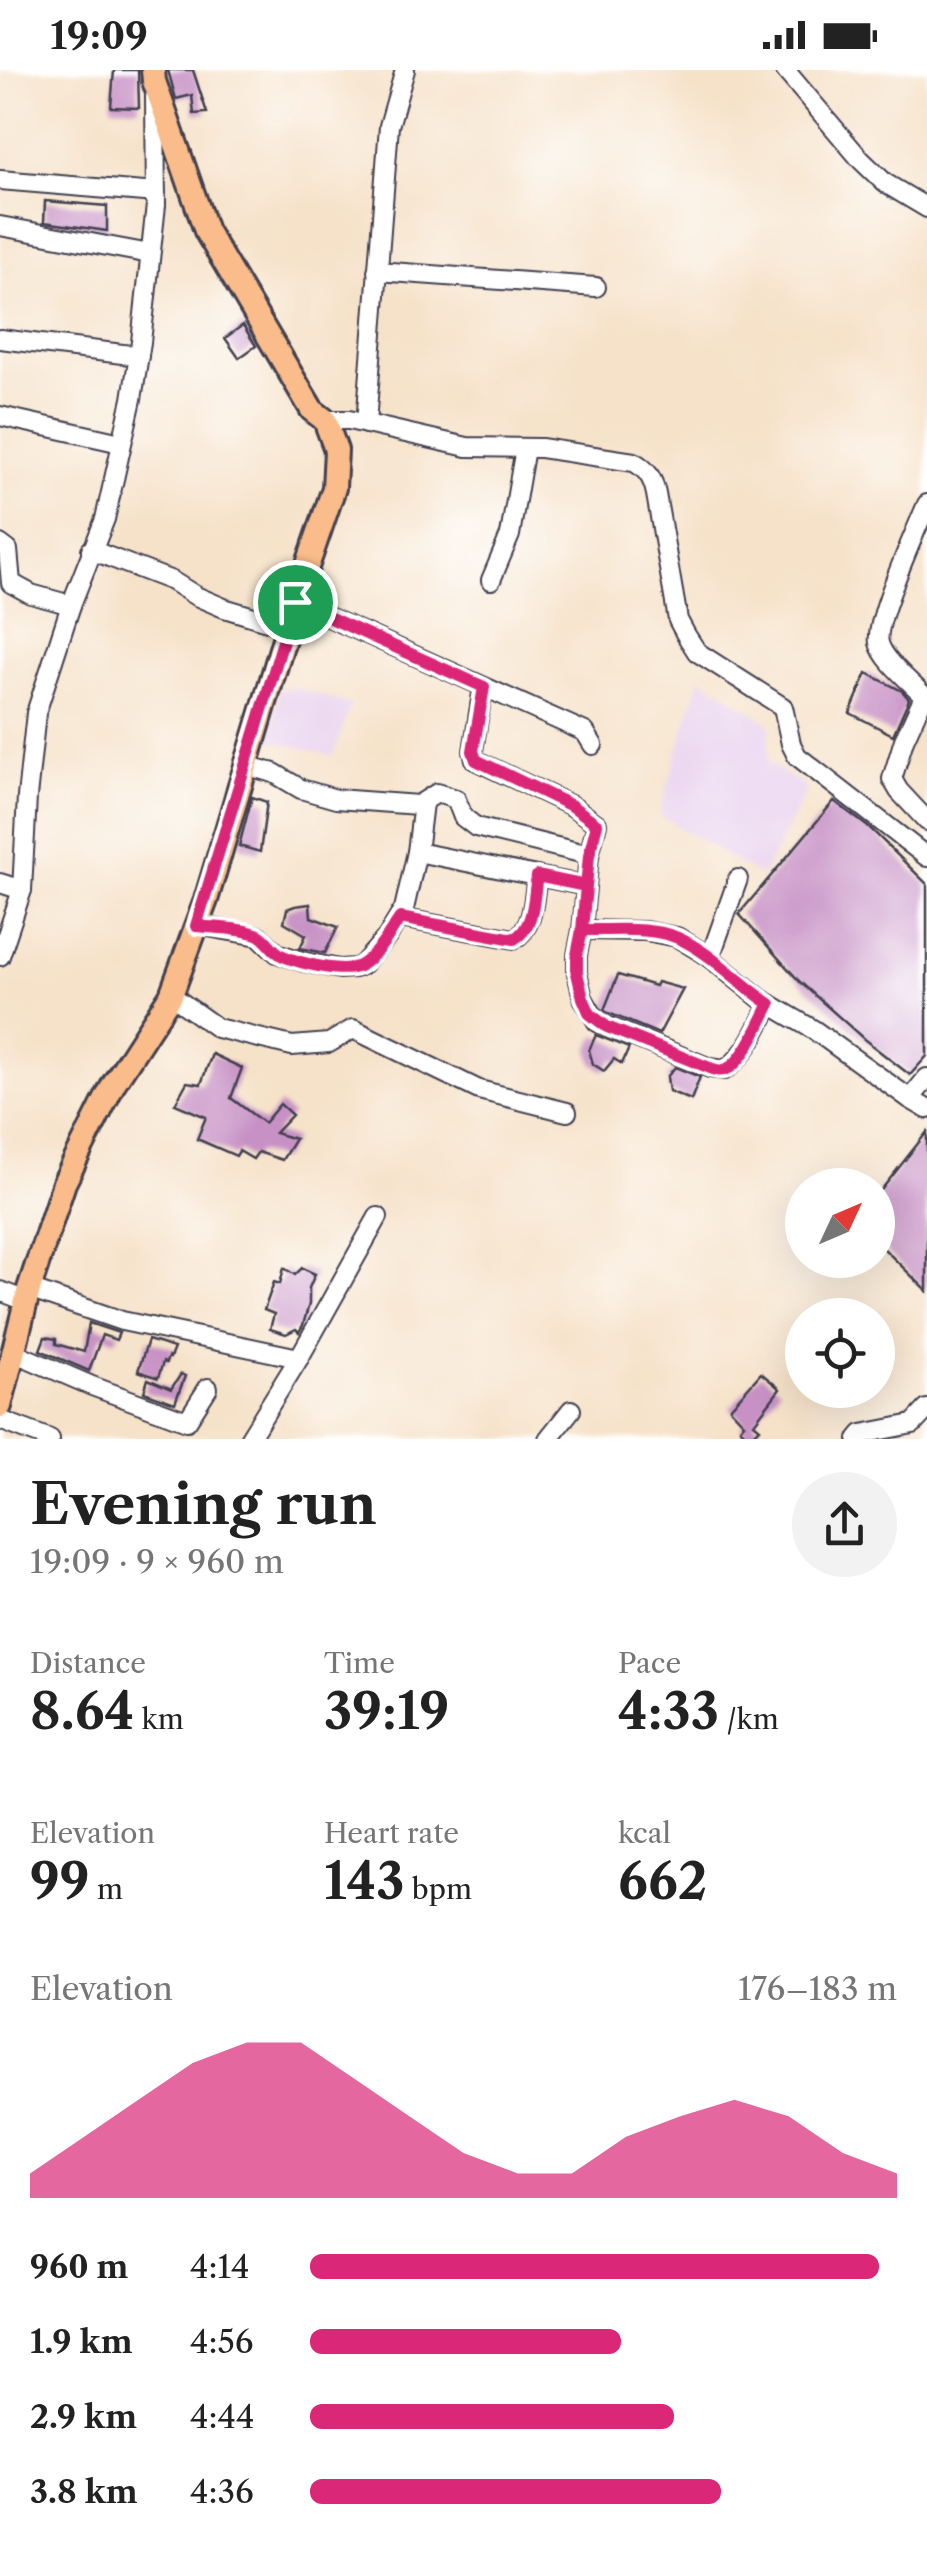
<!DOCTYPE html>
<html lang="en">
<head>
<meta charset="utf-8">
<style>
	body { margin:0; font-family:"Libre Caslon Text",serif; background:#f2f2f2; color:#222; height:100vh; display:flex; flex-direction:column; font-size:38px; white-space:nowrap }
	* { box-sizing:border-box; margin:0 }
	p { font-size:32px; color:#767676 }
	.icon { flex:none; width:55px; height:55px; fill:none; stroke:currentColor; stroke-width:2; stroke-linecap:round; stroke-linejoin:round }
	.map { position:relative; height:1369px; overflow:hidden }
	.drawer { display:flex; flex-direction:column; background:#fff; flex:1 }
	.drawer>* { flex:none }
	.needle { width:65px; rotate:46deg }
	.controls { position:absolute; left:785px; top:1098px; display:grid; gap:20px }
	.controls a { display:grid; place-items:center; width:110px; height:110px; border-radius:50%; background:#fff; box-shadow:0 10px 40px #0002; font-size:50px }
	.pin { position:absolute; display:grid; place-items:center; width:85px; height:85px; color:#fff; margin:-42px; border:5px solid #fff; border-radius:50%; box-shadow:0 2px 10px #0007 }
	.round { display:grid; place-items:center; flex:none; width:105px; height:105px; border-radius:52px; background:#f2f2f2 }
	.headline { display:flex; align-items:center; justify-content:space-between; height:170px; padding:0 30px }
	h1 { font-size:55px; font-weight:800; line-height:75px }
	.metrics { display:grid; grid-template-columns:repeat(3,1fr); gap:15px; height:170px; padding:10px 30px }
	.metrics div { display:grid; align-content:center }
	.metrics b { font-size:50px; font-weight:800 }
	.metrics small { font-size:28px; font-weight:400 }
	.metrics p { font-size:28px }
	.chart { height:280px; padding:20px 30px }
	.chart p { display:flex; justify-content:space-between }
	.chart svg { width:100%; height:180px; margin-top:10px; fill:#db2777; opacity:.7 }
	ul { padding:0 30px; list-style:none; font-size:32px }
	li { display:grid; grid-template-columns:160px 120px 1fr; align-items:center; height:75px }
	li i { height:25px; border-radius:12px; background:#db2777 }
	.status { display:flex; justify-content:space-between; align-items:center; height:70px; padding:0 50px; background:#fff; direction:ltr }
	.status svg { height:28px; fill:currentColor }
	.map>svg:first-child { display:block }
	.built { fill:#e9d2ee }
	.building { fill:#c791c5 }
	.lines { fill:none; stroke-linecap:round; stroke-linejoin:round }
	.minor-casing { stroke:#423f50; stroke-width:22 }
	.major-casing { stroke:#423f50; stroke-width:28 }
	.minor { stroke:#fff; stroke-width:18 }
	.major { stroke:#f9bc8a; stroke-width:22 }
	.route-casing { stroke:#fff; stroke-width:20 }
	.route { stroke:#db2777; stroke-width:12 }
</style>
</head>
<body>
<div class="status"><b>19:09</b><svg viewBox="0 0 49 12"><path d="M0 12V9h3v3zM5 12V6h3v6zM10 12V3h3v9zM15 12V0h3v12zM26 1h20v11H26zM47 4h2v5h-2z"/></svg></div>
<div class="map">
<svg width="927" height="1369" viewBox="0 0 927 1369">
	<rect width="100%" height="100%" fill="#fff"/>
	<filter id="ink" filterUnits="userSpaceOnUse"><feTurbulence type="fractalNoise" baseFrequency=".01" numOctaves="2"/><feDisplacementMap in="SourceGraphic" scale="20" xChannelSelector="R" yChannelSelector="G"/><feConvolveMatrix kernelMatrix="1 2 1 2 8 2 1 2 1" color-interpolation-filters="sRGB"/></filter>
	<filter id="wash" filterUnits="userSpaceOnUse"><feTurbulence type="fractalNoise" baseFrequency=".0048" numOctaves="4" result="noise"/><feDisplacementMap in="SourceGraphic" scale="40" xChannelSelector="R" yChannelSelector="G"/><feGaussianBlur stdDeviation="2.25" result="paint"/><feColorMatrix in="noise" values="0 0 0 0 0 0 0 0 0 0 0 0 0 0 0 0 0 1.4 0 .05"/><feComposite in="paint" operator="in"/></filter>
	<g filter="url(#wash)">
		<rect width="100%" height="100%" fill="#f6e2c9"/>
		<g class="built">
			<polygon points="700,607 770,654 768,693 808,718 762,807 659,745"/>
			<polygon points="296,618 351,635 333,686 270,670 279,619"/>
		</g>
		<g id="blocks">
			<g class="building">
				<polygon points="114,0 138,0 139,38 111,37"/>
				<polygon points="168,0 193,0 207,43 194,44 192,25 176,29"/>
				<polygon points="45,131 107,136 107,161 44,152"/>
				<polygon points="243,255 256,276 239,288 225,268"/>
				<polygon points="867,603 902,621 909,629 893,665 850,643"/>
				<polygon points="252,727 267,732 260,782 239,776"/>
				<polygon points="834,731 872,760 927,814 927,986 910,1005 865,970 800,912 739,844"/>
				<polygon points="310,834 311,847 338,857 325,883 300,878 306,865 284,852 287,839 295,836"/>
				<polygon points="618,905 655,916 657,912 683,919 659,964 606,942 604,940"/>
				<polygon points="596,965 629,978 622,994 614,989 604,1001 593,994 589,980"/>
				<polygon points="212,984 242,998 231,1028 264,1053 280,1034 292,1045 275,1063 295,1069 282,1090 258,1082 253,1089 239,1081 236,1086 197,1069 206,1047 175,1034 187,1012 201,1014"/>
				<polygon points="675,997 700,1007 691,1030 669,1021 667,1007"/>
				<polygon points="927,1062 927,1221 878,1173 878,1124"/>
				<polygon points="284,1198 295,1205 302,1198 315,1204 309,1218 309,1234 303,1255 299,1262 296,1259 286,1264 270,1259 274,1244 264,1240 274,1212 280,1214"/>
				<polygon points="89,1253 119,1263 116,1270 102,1265 89,1301 40,1280 45,1267 56,1269 56,1274 84,1282"/>
				<polygon points="148,1270 174,1278 170,1288 168,1287 166,1293 163,1292 158,1308 138,1301"/>
				<polygon points="761,1303 780,1319 754,1353 760,1358 750,1368 740,1358 744,1353 730,1338"/>
				<polygon points="181,1304 185,1306 175,1333 144,1322 148,1309 171,1319"/>
			</g>
		</g>
	</g>
	<g filter="url(#ink)">
		<use href="#blocks" fill-opacity="0" stroke="#423f50" stroke-width="2.5"/>
		<g class="lines">
			<defs>
				<g id="minor">
					<polyline points="785,0 861,90 885,113 927,138"/>
					<polyline points="0,110 156,123"/>
					<polyline points="0,156 150,184"/>
					<polyline points="377,201 596,217"/>
					<polyline points="0,269 139,286"/>
					<polyline points="0,346 121,373"/>
					<path d="M325,350H349L467,377L541,378L634,392C648,400 653,409 656,424L678,550L686,565L697,582L783,637L791,674L797,686L927,787"/>
					<polyline points="366,354 389,56 405,0"/>
					<path d="M927,434C917,458 874,552 879,573C883,590 912,613 924,626L904,670L892,709L899,721L927,751"/>
					<polyline points="0,474 8,480 11,513 31,524 71,535"/>
					<polyline points="91,480 172,511 196,526 224,538 287,557"/>
					<polyline points="491,510 510,465 525,378"/>
					<polyline points="295,532 585,662 593,675"/>
					<path d="M483,617L473,681L475,690L572,736L597,754L589,785L582,860L577,885V903L583,928L597,952L710,998L725,1000C747,985 758,957 770,934"/>
					<polyline points="244,695 274,703 301,719 336,729 418,735 437,723 456,729 463,747 476,757 589,785"/>
					<polyline points="417,782 586,816"/>
					<polyline points="0,813 22,820"/>
					<path d="M400,848L514,869C535,857 533,828 537,806"/>
					<polyline points="196,855 259,866 277,883 304,892 340,899 355,898 362,895 387,867 404,839 417,782 423,733"/>
					<polyline points="582,860 645,861 677,867 705,884 761,929 814,960 910,1029 927,1039"/>
					<polyline points="0,886 22,820 27,727 36,643 71,535 105,449 132,329 141,272 156,135 155,27"/>
					<polyline points="710,888 738,809"/>
					<polyline points="171,925 217,958 292,976 329,973 353,959 479,1020 567,1042"/>
					<polyline points="910,1029 927,1008"/>
					<polyline points="29,1219 122,1251 299,1288"/>
					<polyline points="0,1221 26,1231"/>
					<polyline points="13,1282 92,1316 187,1351 208,1318"/>
					<polyline points="0,1350 50,1369"/>
					<polyline points="249,1369 299,1288 378,1147"/>
					<polyline points="548,1369 571,1340"/>
					<polyline points="858,1369 862,1364 913,1354 927,1339"/>
				</g>
				<polyline id="major" points="0,1336 29,1219 64,1113 114,1013 171,925 206,830 295,532 334,418 336,380 325,350 312,340 206,161 154,11 153,0"/>
			</defs>
			<use href="#minor" class="minor-casing"/>
			<use href="#major" class="major-casing"/>
			<use href="#minor" class="minor"/>
			<use href="#major" class="major"/>
		</g>
	</g>
	<g class="lines" filter="url(#ink)">
		<defs>
			<path id="route" d="M295,532L196,856C214,858 243,858 259,865C268,870 272,881 283,886C300,893 342,904 359,896C376,887 390,863 400,848L514,869C535,857 533,828 537,806L586,816L582,860L577,885V903L583,928L590,944L607,957L710,998C716,1000 720,1002 727,999C744,992 761,950 770,934C739,914 712,883 678,868C650,856 612,861 582,860L589,785L597,754L572,736L476,690L473,681L484,617L295,532"/>
		</defs>
		<use href="#route" class="route-casing"/>
		<use href="#route" class="route"/>
	</g>
</svg>
<div class="controls">
<a><svg class="needle" viewBox="-14 -14 28 28"><path d="M0-13l5 13h-10z" fill="#e53935"/><path d="M0 13l5-13h-10z" fill="#767676"/></svg></a>
<a><svg class="icon" aria-label="locate" viewBox="0 0 24 24"><circle cx="12" cy="12" r="6"/><path d="M12 2v4M12 18v4M2 12h4M18 12h4"/></svg></a>
</div>
<div class="pin" style="left:295px;top:532px;background:#1e9e55"><svg class="icon" aria-label="arrive" viewBox="0 0 24 24"><path d="M6 21V4h12l-3 4 3 4H6"/></svg></div>
</div>
<section class="drawer">
<div class="headline"><div><h1>Evening run</h1><p>19:09 · 9 × 960 m</p></div><a class="round"><svg class="icon" aria-label="share" viewBox="0 0 24 24"><path d="M12 15V3M7 8l5-5 5 5M5 13v7h14v-7"/></svg></a></div>
<div class="metrics">
<div><p>Distance</p><b>8.64<small> km</small></b></div>
<div><p>Time</p><b>39:19</b></div>
<div><p>Pace</p><b>4:33<small> /km</small></b></div>
</div>
<div class="metrics">
<div><p>Elevation</p><b>99<small> m</small></b></div>
<div><p>Heart rate</p><b>143<small> bpm</small></b></div>
<div><p>kcal</p><b>662</b></div>
</div>
<div class="chart"><p><span>Elevation</span>176–183 m</p>
<svg viewBox="0 0 160 44" preserveAspectRatio="none"><path d="M0 44V38L10 29L20 20L30 11L40 6L50 6L60 15L70 24L80 33L90 38L100 38L110 29L120 24L130 20L140 24L150 33L160 38V44z"/></svg>
</div>
<ul>
<li><b>960 m</b>4:14<i style="width:97%"></i></li>
<li><b>1.9 km</b>4:56<i style="width:53%"></i></li>
<li><b>2.9 km</b>4:44<i style="width:62%"></i></li>
<li><b>3.8 km</b>4:36<i style="width:70%"></i></li>
</ul>
</section>
</body>
</html>
